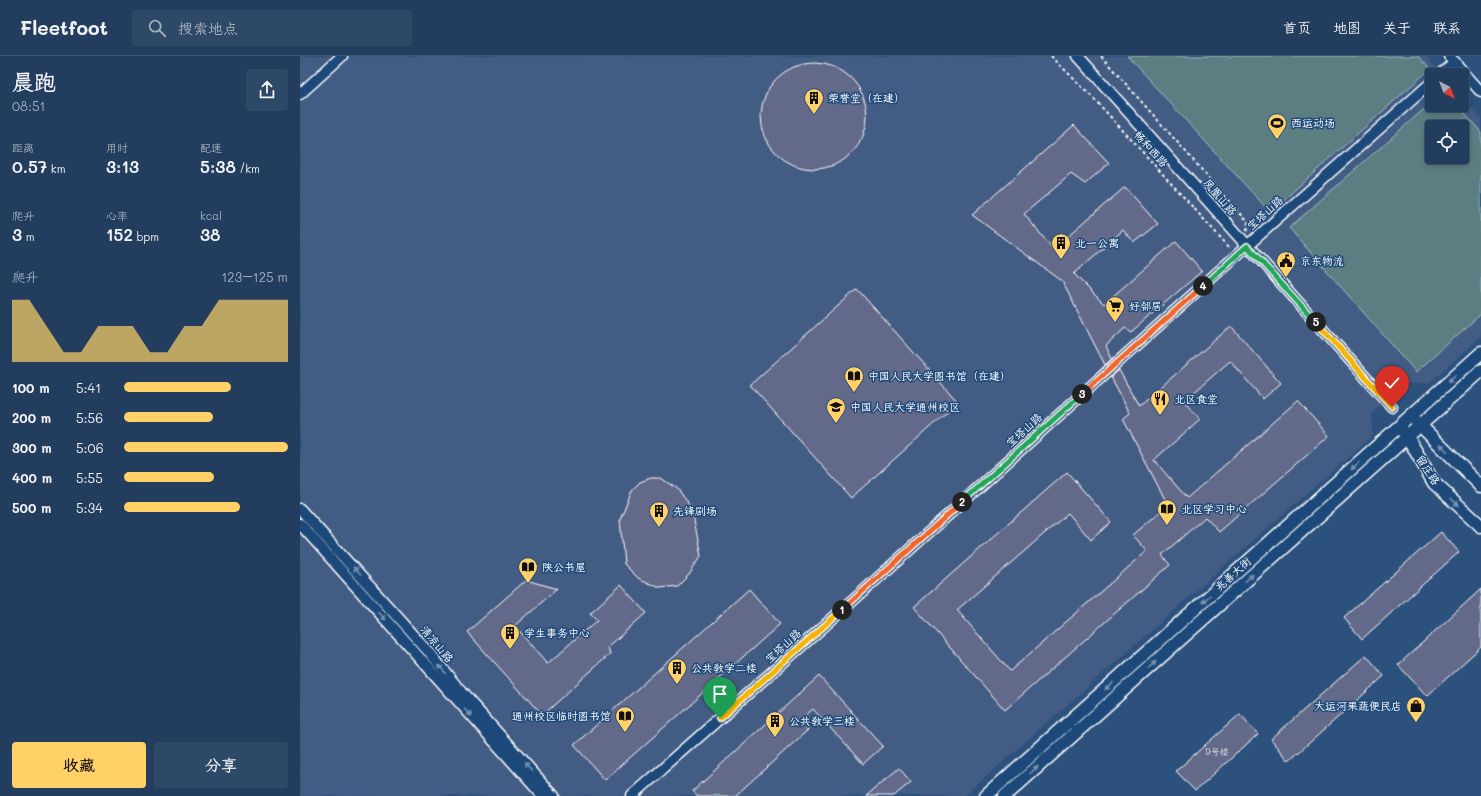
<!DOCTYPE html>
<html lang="zh">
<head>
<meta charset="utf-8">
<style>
	body { margin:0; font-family:Mali,"LXGW WenKai TC",sans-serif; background:#2e4867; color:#f1f3f6; height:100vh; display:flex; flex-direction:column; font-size:15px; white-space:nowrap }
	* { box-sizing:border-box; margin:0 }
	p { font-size:13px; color:#a2aebc }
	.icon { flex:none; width:22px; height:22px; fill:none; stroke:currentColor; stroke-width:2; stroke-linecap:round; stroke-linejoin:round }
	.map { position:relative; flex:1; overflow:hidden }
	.drawer { display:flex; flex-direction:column; background:#223d5e; width:300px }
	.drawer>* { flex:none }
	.needle { width:26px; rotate:138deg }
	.tools { position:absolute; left:1125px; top:12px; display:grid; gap:8px }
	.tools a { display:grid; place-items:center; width:44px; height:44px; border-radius:4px; background:#223d5e; box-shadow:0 2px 6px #0003,0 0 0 1px #3f5673; font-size:20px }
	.pin { position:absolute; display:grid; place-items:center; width:34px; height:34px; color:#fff; margin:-41px -17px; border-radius:50% 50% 50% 0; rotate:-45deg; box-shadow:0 0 4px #0007 }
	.pin .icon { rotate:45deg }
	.km { position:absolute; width:20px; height:20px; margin:-10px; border-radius:50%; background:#222; color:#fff; font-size:11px; line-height:20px; text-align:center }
	.round { display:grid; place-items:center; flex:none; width:42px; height:42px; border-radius:4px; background:#2e4867 }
	.head { display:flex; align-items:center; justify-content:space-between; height:68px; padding:0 12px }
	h1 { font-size:22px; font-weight:600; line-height:30px }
	.stats { display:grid; grid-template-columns:repeat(3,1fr); gap:6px; height:68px; padding:4px 12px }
	.stats div { display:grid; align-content:center }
	.stats b { font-size:17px; font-weight:600 }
	.stats small { font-size:11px; font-weight:400 }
	.stats p { font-size:11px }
	.chart { height:112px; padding:8px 12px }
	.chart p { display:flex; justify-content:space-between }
	.chart svg { width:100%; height:72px; margin-top:4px; fill:#ffd166; opacity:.7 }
	.action { display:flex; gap:8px; margin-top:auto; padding:8px 12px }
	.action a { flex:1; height:46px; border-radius:4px; background:#ffd166; color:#111; font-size:16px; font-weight:600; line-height:46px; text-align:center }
	.action a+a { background:#2e4867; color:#f1f3f6 }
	ul { padding:0 12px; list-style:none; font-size:13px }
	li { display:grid; grid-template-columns:64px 48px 1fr; align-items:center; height:30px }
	li i { height:10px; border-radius:5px; background:#ffd166 }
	header { display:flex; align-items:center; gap:24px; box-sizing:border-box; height:56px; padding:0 20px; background:#223d5e; border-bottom:1px solid #3f5673 }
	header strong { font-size:19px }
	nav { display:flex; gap:22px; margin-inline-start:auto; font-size:14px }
	.search { width:280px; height:36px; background:#2e4867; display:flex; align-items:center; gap:10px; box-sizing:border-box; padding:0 14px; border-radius:4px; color:#a2aebc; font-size:15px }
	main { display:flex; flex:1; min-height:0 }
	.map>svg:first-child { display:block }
	.built { fill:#425c84; fill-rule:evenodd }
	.green { fill:#5b7d82; stroke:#adbec0; fill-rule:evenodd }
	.building { fill:#646b89; stroke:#fff }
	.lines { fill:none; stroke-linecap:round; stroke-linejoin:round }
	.tertiary-casing { stroke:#fff; stroke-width:13 }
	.secondary-casing { stroke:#fff; stroke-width:15 }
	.path { stroke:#fff; stroke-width:2; stroke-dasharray:3 3; stroke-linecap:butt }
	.tertiary { stroke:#1f4a7a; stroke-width:10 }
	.secondary { stroke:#1f4a7a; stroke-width:12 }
	.oneway { fill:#7992af }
	.split-1-casing { stroke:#fff; stroke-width:8 }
	.split-2-casing { stroke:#fff; stroke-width:8 }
	.split-3-casing { stroke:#fff; stroke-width:8 }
	.split-4-casing { stroke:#fff; stroke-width:8 }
	.split-5-casing { stroke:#fff; stroke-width:8 }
	.split-6-casing { stroke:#fff; stroke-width:8 }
	.split-1 { stroke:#f5b400; stroke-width:5 }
	.split-2 { stroke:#f0652b; stroke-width:5 }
	.split-3 { stroke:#22a559; stroke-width:5 }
	.split-4 { stroke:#f0652b; stroke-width:5 }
	.split-5 { stroke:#22a559; stroke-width:5 }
	.split-6 { stroke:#f5b400; stroke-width:5 }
	.labels { text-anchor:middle; stroke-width:3; stroke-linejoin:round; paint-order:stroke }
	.number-label { font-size:9px; fill:#d8dae2 }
	.poi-label { font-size:11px; fill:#fff; stroke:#1f4a7a; text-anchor:start }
	.street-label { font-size:11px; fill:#fff; stroke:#1f4a7a }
</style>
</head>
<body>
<header>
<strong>Fleetfoot</strong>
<div class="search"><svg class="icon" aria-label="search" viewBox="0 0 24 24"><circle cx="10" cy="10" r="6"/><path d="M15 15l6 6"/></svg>搜索地点</div>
<nav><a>首页</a><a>地图</a><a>关于</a><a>联系</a></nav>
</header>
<main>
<section class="drawer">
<div class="head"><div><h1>晨跑</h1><p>08:51</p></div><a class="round"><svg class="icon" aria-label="share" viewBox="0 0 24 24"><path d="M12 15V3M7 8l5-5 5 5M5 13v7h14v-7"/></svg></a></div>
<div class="stats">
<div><p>距离</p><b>0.57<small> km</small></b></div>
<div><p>用时</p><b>3:13</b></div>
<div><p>配速</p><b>5:38<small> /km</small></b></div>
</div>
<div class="stats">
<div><p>爬升</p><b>3<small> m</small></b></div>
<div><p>心率</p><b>152<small> bpm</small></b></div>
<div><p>kcal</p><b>38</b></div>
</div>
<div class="chart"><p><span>爬升</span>123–125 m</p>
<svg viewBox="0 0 160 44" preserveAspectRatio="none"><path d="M0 44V6L10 6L20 22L30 38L40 38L50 22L60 22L70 22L80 38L90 38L100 22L110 22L120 6L130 6L140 6L150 6L160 6V44z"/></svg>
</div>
<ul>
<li><b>100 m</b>5:41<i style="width:65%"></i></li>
<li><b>200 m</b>5:56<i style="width:54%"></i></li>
<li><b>300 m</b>5:06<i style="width:100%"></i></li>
<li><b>400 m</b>5:55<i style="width:55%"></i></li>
<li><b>500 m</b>5:34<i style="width:71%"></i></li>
</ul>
<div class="action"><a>收藏</a><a>分享</a></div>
</section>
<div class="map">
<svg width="1181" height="740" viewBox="0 0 1181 740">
	<rect width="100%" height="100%" fill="#2d517d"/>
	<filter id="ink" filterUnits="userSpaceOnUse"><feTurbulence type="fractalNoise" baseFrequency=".025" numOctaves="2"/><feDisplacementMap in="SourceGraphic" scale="8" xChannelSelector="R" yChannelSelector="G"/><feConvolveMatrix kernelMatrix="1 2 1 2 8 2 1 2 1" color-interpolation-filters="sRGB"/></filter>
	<g filter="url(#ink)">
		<path class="built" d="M0,0H1126L1142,19H1132V49H1162V41L1181,63V281L1129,327L1101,328L1072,357L1073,379L664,740H0ZM1132,71H1162V101H1132Z"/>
		<g class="green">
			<polygon points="827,0 1118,0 1130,13 970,156"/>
			<path d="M1132,46V49H1157L1181,76V258L1116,316L989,172ZM1132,71H1162V101H1132Z"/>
		</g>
		<g class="building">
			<circle cx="514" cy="60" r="53"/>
			<polygon points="774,69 809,107 785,128 771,118 724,158 753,193 825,131 858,168 834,187 823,174 774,218 804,248 876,185 902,215 831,276 825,272 806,290 812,303 805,309 762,225 672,159"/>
			<polygon points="557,233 658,346 551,442 450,329"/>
			<polygon points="931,270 981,327 963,343 930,305 884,345 900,363 854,404 887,442 998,345 1029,380 919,476 905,461 862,499 870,509 705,654 614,551 767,416 811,466 791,484 768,457 657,554 710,615 847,495 833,479 868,449 823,363 830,357 811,321 819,314 839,350"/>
			<polygon points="351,422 361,422 377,433 392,454 401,500 389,518 377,530 360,532 338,522 324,508 320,463 332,434 340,426"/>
			<polygon points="1141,476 1159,496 1062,583 1044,562"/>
			<polygon points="226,524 257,533 215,570 248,607 297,564 290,557 321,529 346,557 308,591 310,598 242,659 167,576"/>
			<polygon points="449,533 480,568 305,724 274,689"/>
			<polygon points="1181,533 1181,591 1127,640 1098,609"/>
			<polygon points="1066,599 1084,620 989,705 971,683"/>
			<polygon points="519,620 583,690 563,708 513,653 500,664 509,673 435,740 397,740 392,735"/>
			<polygon points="940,658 958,678 895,735 876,715"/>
			<polygon points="599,712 611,726 594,740 566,740"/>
		</g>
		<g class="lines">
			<defs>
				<g id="tertiary">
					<polyline points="778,0 1092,351"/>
					<polyline points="1149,0 1181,36"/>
					<polyline points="1139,19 1155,6"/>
					<polyline points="0,38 42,0"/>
					<polyline points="0,453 128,595 162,637 254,740"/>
					<polyline points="0,468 243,740"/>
					<polyline points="332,740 558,540 947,190 1132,26"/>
				</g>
				<g id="secondary">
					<polyline points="1115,364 1181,430"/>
					<polyline points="1102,374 1107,380 1134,427 1181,470"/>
					<polyline points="686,740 1181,297"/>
					<polyline points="705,740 1181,315"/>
				</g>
			</defs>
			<use href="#tertiary" class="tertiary-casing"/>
			<use href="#secondary" class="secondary-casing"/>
			<g class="path">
				<polyline points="751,0 796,45 930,192"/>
				<polyline points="801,0 948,166 947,175"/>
			</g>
			<use href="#tertiary" class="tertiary"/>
			<use href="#secondary" class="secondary"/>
		</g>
		<defs><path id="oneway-solid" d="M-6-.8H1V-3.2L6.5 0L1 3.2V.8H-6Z"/></defs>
		<g class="oneway">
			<use href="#oneway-solid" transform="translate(1152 323) rotate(138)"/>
			<use href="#oneway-solid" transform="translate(1144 392) rotate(-134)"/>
			<use href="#oneway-solid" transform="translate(1055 410) rotate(138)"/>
			<use href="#oneway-solid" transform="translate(1155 446) rotate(41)"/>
			<use href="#oneway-solid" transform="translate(57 515) rotate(-132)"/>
			<use href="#oneway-solid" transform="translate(949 522) rotate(-42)"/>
			<use href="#oneway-solid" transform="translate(906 543) rotate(138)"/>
			<use href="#oneway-solid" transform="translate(82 560) rotate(48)"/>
			<use href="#oneway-solid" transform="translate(852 609) rotate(-42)"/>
			<use href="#oneway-solid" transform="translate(142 613) rotate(-129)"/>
			<use href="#oneway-solid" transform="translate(809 630) rotate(138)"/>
			<use href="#oneway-solid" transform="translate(168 657) rotate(48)"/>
			<use href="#oneway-solid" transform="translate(228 711) rotate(-132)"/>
			<use href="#oneway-solid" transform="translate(734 714) rotate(-42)"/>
		</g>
	</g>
	<g class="lines" filter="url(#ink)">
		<defs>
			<polyline id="split-1" points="420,662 542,554"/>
			<polyline id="split-2" points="542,554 662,446"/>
			<polyline id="split-3" points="662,446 782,338"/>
			<polyline id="split-4" points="782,338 903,230"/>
			<polyline id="split-5" points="903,230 947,190 1016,266"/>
			<polyline id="split-6" points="1016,266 1092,351"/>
		</defs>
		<use href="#split-1" class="split-1-casing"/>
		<use href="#split-2" class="split-2-casing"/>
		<use href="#split-3" class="split-3-casing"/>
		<use href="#split-4" class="split-4-casing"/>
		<use href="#split-5" class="split-5-casing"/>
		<use href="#split-6" class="split-6-casing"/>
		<use href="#split-1" class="split-1"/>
		<use href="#split-2" class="split-2"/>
		<use href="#split-3" class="split-3"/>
		<use href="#split-4" class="split-4"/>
		<use href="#split-5" class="split-5"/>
		<use href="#split-6" class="split-6"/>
	</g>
	<defs>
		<symbol id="building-pin" viewBox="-11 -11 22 30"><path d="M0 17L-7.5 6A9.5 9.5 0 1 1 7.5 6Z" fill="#ffd166" stroke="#1f4a7a"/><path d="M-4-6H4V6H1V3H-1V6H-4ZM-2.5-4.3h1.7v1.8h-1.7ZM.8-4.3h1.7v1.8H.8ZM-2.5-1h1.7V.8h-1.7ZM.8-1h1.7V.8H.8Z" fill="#111"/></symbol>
		<symbol id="stadium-pin" viewBox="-11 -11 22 30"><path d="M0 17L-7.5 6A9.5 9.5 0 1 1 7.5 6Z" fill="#ffd166" stroke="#1f4a7a"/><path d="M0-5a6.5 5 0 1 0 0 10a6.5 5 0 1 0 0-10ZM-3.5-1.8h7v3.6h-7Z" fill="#111"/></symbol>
		<symbol id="civic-pin" viewBox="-11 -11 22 30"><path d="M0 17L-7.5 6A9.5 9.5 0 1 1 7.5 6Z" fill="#ffd166" stroke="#1f4a7a"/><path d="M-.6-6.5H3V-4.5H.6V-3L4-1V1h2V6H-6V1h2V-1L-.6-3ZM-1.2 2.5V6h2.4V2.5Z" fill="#111"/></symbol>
		<symbol id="supermarket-pin" viewBox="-11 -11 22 30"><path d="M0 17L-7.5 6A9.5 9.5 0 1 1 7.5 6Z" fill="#ffd166" stroke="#1f4a7a"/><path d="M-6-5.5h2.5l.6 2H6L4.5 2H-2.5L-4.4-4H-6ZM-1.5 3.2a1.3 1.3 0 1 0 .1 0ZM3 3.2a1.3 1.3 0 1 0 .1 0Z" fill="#111"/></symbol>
		<symbol id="library-pin" viewBox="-11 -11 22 30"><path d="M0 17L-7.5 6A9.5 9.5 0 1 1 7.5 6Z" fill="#ffd166" stroke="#1f4a7a"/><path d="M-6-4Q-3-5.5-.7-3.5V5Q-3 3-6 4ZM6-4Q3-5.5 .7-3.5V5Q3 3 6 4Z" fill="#111"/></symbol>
		<symbol id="restaurant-pin" viewBox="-11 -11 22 30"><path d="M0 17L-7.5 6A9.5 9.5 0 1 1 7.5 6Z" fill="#ffd166" stroke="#1f4a7a"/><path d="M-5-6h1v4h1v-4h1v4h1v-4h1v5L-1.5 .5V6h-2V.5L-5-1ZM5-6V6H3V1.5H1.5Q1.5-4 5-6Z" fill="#111"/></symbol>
		<symbol id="school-pin" viewBox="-11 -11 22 30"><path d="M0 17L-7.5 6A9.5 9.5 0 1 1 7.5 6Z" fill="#ffd166" stroke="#1f4a7a"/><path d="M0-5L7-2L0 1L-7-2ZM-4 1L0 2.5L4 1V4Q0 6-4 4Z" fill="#111"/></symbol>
		<symbol id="shop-pin" viewBox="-11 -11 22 30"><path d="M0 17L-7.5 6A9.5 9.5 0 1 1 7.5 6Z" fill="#ffd166" stroke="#1f4a7a"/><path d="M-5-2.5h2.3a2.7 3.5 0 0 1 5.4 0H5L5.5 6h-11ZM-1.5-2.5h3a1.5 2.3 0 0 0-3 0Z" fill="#111"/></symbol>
	</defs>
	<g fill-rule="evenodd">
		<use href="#building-pin" x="503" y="31" width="22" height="30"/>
		<use href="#stadium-pin" x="966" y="56" width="22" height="30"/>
		<use href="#building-pin" x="750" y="176" width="22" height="30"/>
		<use href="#civic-pin" x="975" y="194" width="22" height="30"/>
		<use href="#supermarket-pin" x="804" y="239" width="22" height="30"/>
		<use href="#library-pin" x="543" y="309" width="22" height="30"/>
		<use href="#restaurant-pin" x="849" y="332" width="22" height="30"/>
		<use href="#school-pin" x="525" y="340" width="22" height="30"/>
		<use href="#library-pin" x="856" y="442" width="22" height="30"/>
		<use href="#building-pin" x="348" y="444" width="22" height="30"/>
		<use href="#library-pin" x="217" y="500" width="22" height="30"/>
		<use href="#building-pin" x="199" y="566" width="22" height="30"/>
		<use href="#building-pin" x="366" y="601" width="22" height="30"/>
		<use href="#shop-pin" x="1105" y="639" width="22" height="30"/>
		<use href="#library-pin" x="314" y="649" width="22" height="30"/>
		<use href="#building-pin" x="464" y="654" width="22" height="30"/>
	</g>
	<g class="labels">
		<g class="number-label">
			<text x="917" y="699">9号楼</text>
		</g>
		<g class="poi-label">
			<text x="528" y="46">荣誉堂（在建）</text>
			<text x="991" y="71">西运动场</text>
			<text x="775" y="191">北一公寓</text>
			<text x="1000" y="209">京东物流</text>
			<text x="829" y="254">好邻居</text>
			<text x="568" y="324">中国人民大学图书馆（在建）</text>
			<text x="874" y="347">北区食堂</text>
			<text x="550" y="355">中国人民大学通州校区</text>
			<text x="881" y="457">北区学习中心</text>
			<text x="373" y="459">先锋剧场</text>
			<text x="242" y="515">陕公书屋</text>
			<text x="224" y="581">学生事务中心</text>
			<text x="391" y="616">公共教学二楼</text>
			<text x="1102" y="654" text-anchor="end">大运河果蔬便民店</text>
			<text x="311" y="664" text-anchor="end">通州校区临时图书馆</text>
			<text x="489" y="669">公共教学三楼</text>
		</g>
		<g class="street-label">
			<text transform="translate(851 93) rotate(48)" y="4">畅和西路</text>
			<text transform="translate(920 141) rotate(49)" y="4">凤凰山路</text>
			<text transform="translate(965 157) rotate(-42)" y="4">宝塔山路</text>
			<text transform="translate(724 374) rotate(-42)" y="4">宝塔山路</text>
			<text transform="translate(1128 414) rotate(56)" y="4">留庄路</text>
			<text transform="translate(933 518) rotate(-42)" y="4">兆善大街</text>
			<text transform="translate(137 588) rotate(50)" y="4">清凉山路</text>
			<text transform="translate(483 590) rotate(-42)" y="4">宝塔山路</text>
		</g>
	</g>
</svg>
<div class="tools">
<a><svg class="needle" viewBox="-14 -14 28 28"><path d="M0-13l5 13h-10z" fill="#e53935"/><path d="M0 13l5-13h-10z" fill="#a2aebc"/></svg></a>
<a><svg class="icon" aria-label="locate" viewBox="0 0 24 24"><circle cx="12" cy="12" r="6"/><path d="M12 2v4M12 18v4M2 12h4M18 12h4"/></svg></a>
</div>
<div class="pin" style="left:420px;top:662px;background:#1e9e55"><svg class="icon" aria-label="arrive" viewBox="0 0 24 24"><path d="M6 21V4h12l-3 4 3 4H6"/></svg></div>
<div class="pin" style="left:1092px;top:351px;background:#d93025"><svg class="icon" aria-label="check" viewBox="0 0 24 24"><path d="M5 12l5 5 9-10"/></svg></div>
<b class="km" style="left:542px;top:554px">1</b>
<b class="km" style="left:662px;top:446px">2</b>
<b class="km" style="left:782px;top:338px">3</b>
<b class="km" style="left:903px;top:230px">4</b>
<b class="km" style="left:1016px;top:266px">5</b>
</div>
</main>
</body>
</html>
